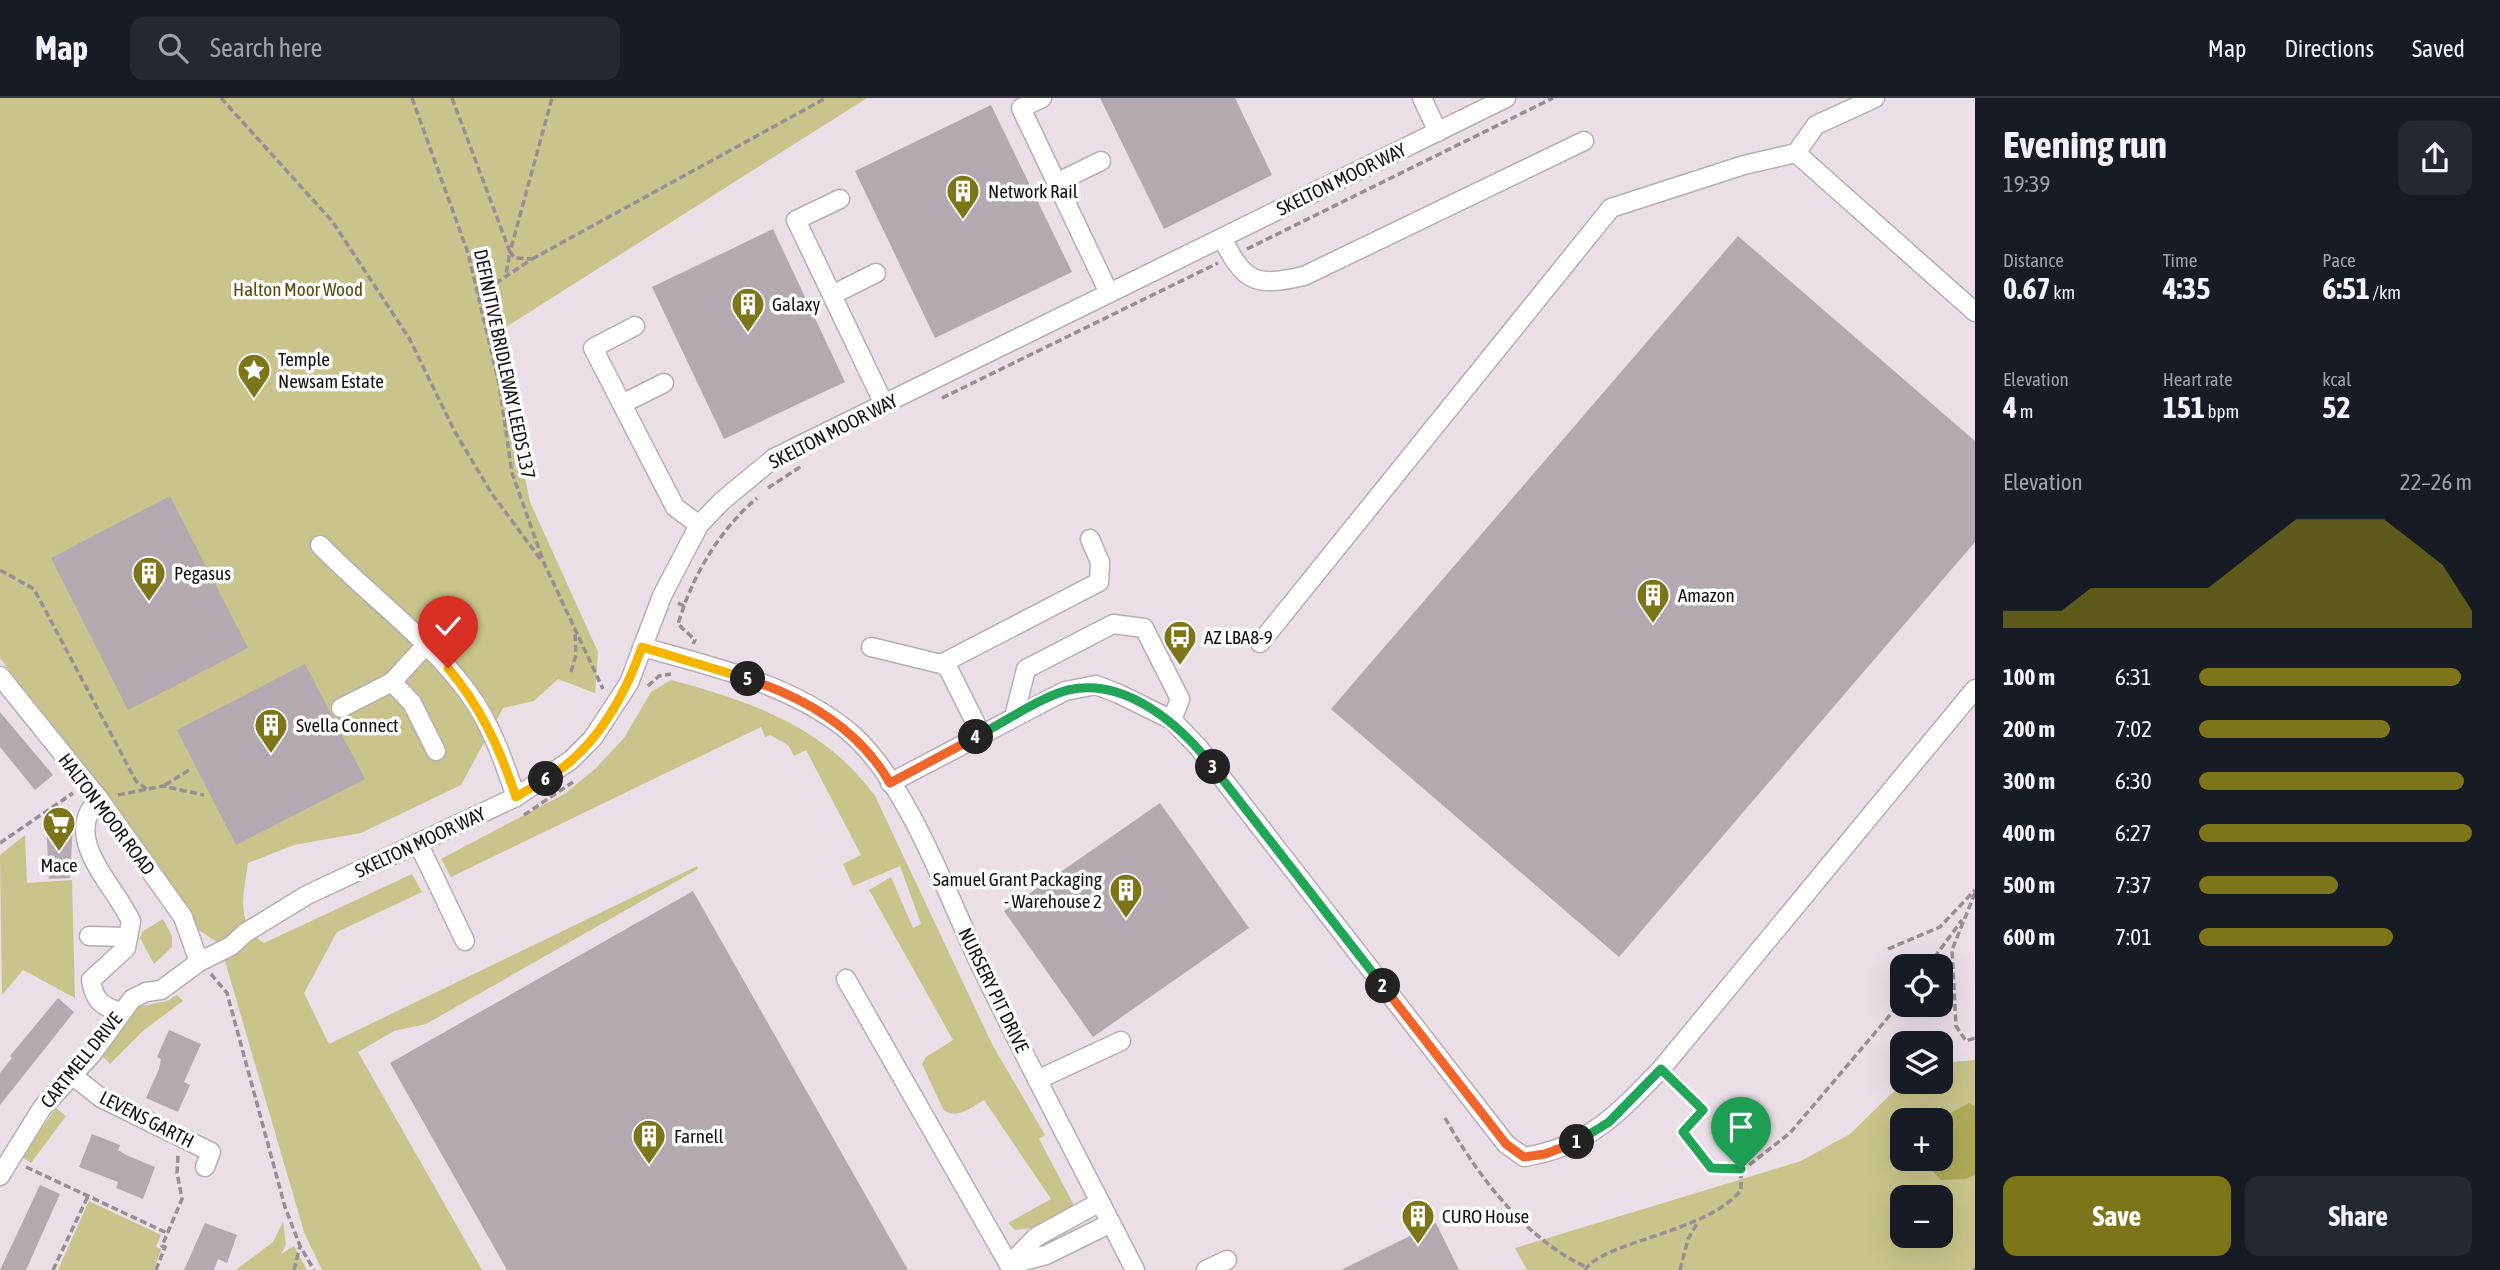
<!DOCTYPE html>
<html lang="en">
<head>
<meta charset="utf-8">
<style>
	body { margin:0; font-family:"Asap Condensed",sans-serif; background:#242831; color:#f1f3f6; height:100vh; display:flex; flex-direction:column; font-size:26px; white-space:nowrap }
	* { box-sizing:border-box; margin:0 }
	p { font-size:23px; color:#9ea1a6 }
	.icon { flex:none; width:38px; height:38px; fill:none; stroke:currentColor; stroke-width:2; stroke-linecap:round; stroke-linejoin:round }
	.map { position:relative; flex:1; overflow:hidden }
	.side { display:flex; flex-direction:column; background:#171b24; width:525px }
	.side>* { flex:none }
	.buttons { position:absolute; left:1890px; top:856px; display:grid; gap:14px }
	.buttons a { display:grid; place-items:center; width:63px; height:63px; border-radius:14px; background:#171b24; box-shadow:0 7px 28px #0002; font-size:35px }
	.pin { position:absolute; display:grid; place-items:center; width:60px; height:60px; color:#fff; margin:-72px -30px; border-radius:50% 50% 50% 0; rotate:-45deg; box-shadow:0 0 7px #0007 }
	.pin .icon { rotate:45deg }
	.km { position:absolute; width:35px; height:35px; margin:-18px; border-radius:50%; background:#222; color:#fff; font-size:19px; line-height:35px; text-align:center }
	.round { display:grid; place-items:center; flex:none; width:74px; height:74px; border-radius:14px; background:#242831 }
	.overview { display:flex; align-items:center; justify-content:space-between; height:119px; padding:0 28px }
	h1 { font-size:38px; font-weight:700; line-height:52px }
	.stats { display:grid; grid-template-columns:repeat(3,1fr); gap:10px; height:119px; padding:7px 28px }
	.stats div { display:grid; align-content:center }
	.stats b { font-size:30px; font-weight:700 }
	.stats small { font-size:19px; font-weight:400 }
	.stats p { font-size:19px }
	.chart { height:196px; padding:14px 28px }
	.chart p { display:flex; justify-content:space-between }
	.chart svg { width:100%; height:126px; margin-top:7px; fill:#7d7519; opacity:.7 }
	.button { display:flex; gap:14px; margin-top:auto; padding:14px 28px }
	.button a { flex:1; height:80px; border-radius:14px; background:#7d7519; color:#fff; font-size:28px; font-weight:700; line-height:80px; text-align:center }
	.button a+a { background:#242831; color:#f1f3f6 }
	ul { padding:0 28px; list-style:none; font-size:23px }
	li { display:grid; grid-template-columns:112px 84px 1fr; align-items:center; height:52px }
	li i { height:18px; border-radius:9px; background:#7d7519 }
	header { display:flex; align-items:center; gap:42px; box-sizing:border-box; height:98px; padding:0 35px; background:#171b24; border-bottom:2px solid #363941 }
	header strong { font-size:33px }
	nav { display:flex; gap:38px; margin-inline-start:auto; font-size:24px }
	.search { width:490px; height:63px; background:#242831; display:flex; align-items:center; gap:18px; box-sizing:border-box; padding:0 24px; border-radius:14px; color:#9ea1a6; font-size:26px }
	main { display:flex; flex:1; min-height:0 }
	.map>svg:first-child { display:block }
	.green { fill:#c8c48b; fill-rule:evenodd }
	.water { fill:#b0aa5a }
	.building { fill:#b3a9b1 }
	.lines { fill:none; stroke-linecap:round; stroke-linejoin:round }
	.minor-casing { stroke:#b7adb5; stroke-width:21 }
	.path { stroke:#978f95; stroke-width:3.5; stroke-dasharray:7 3.5; stroke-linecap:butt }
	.minor { stroke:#fff; stroke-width:18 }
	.split-1-casing { stroke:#fff; stroke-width:14 }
	.split-2-casing { stroke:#fff; stroke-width:14 }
	.split-3-casing { stroke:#fff; stroke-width:14 }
	.split-4-casing { stroke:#fff; stroke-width:14 }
	.split-5-casing { stroke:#fff; stroke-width:14 }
	.split-6-casing { stroke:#fff; stroke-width:14 }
	.split-7-casing { stroke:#fff; stroke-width:14 }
	.split-1 { stroke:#22a559; stroke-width:9 }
	.split-2 { stroke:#f0652b; stroke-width:9 }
	.split-3 { stroke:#22a559; stroke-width:9 }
	.split-4 { stroke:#22a559; stroke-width:9 }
	.split-5 { stroke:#f0652b; stroke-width:9 }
	.split-6 { stroke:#f5b400; stroke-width:9 }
	.split-7 { stroke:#f5b400; stroke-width:9 }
	.labels { text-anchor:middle; stroke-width:7; stroke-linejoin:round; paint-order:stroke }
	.street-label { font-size:19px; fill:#141013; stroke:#fff }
	.poi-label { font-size:19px; fill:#141013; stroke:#fff; text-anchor:start }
	.park-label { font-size:19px; fill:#524d0f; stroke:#fff }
</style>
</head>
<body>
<header>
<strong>Map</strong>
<div class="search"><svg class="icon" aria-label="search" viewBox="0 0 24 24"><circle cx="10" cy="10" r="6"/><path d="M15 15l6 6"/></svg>Search here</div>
<nav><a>Map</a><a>Directions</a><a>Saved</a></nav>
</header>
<main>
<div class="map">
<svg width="1975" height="1172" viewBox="0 0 1975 1172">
	<rect width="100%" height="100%" fill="#eadfe7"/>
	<g class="green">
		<path d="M0,0H867L495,236L530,404L598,554L595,595L558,581L534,603L503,610L461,687L361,735L294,747L248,765C244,794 234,827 264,845L412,776L422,794L337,834L304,895L329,946L697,768L698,771L426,926L394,933L358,954L482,1172H322L304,1134L220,846L197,831L179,801L0,560Z"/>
		<path d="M671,582C752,604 824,628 875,698L993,948L1045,1037L1039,1041L1075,1109L1039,1129L1015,1132L1008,1125L1051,1101L984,1002C972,1009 955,1023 943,1011L922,966L926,959L953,942L869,792L891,779L913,830L921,826L900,768L853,788L843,766L861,757L806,652L794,658L788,647L770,637L765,639L761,629L451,779L441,761L566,695L596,670L624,640L651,594Z"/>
		<polygon points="25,737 27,785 72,782 75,900 23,872 2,897 0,757"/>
		<polygon points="163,821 172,838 172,849 154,866 140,840 143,833"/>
		<polygon points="177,897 183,903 144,932 110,966 102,958 137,909 167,903"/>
		<path d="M1975,962V1172H1527L1515,1150L1801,1063L1850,1036L1892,995L1910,984H1941V965ZM1902,1022H1941V1060H1902ZM1902,1099H1941V1138H1902Z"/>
		<polygon points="56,1010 66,1018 31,1065 22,1059"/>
		<polygon points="89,1103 161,1137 156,1149 161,1151 154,1172 58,1172"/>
		<polygon points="283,1124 286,1147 281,1156 294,1148 307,1172 236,1172 273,1144"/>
	</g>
	<polygon class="water" points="1969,1005 1975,1008 1975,1077 1966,1081 1941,1082 1925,1065 1925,1061 1941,1060 1938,1022"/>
	<g class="building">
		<polygon points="1100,0 1235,0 1272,77 1164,131"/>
		<polygon points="991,7 1072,174 935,240 855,73"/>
		<polygon points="773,131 845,284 724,341 652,189"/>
		<polygon points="1738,138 1975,343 1975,444 1619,859 1331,611"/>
		<polygon points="170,398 248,550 128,612 51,460"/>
		<polygon points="305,566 365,681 236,747 177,632"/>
		<polygon points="0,614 53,677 35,692 0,649"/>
		<polygon points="1160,705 1249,830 1093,939 1004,813"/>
		<polygon points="63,713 73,727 70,780 49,781 46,724"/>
		<polygon points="693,793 908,1172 507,1172 390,965"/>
		<polygon points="58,900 74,914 0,1007 0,975 12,960 10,958"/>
		<polygon points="169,932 201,946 184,984 190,987 178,1014 146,1000 159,971 161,961 157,959"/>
		<polygon points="92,1036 120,1047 118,1052 126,1057 155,1069 143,1101 116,1090 118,1084 79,1069"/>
		<polygon points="40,1087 60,1096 26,1172 0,1172"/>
		<polygon points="205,1125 237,1137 227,1165 218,1161 214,1172 184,1172"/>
		<polygon points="1436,1125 1459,1172 1341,1172"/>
	</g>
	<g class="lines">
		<defs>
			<g id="minor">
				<polyline points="1042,0 1021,10 1109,195"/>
				<polyline points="1422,0 1438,34"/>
				<polyline points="1796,55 1975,214"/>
				<polyline points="1056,85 1101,63"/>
				<polyline points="840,101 796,122 884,306"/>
				<path d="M1222,140C1245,185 1255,189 1304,178L1584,43"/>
				<polyline points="832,197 876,175"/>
				<polyline points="635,228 593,250 675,409 699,427"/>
				<polyline points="622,306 664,285"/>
				<path d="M320,447C368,497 429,540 469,596C491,626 504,664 516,699"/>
				<polyline points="1260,545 1611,110 1744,67 1796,55 1816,27 1875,0"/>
				<path d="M642,549C711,568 790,586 847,632C904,678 946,793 977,860C1027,965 1082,1068 1135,1172"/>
				<polyline points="871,549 941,566 948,570 981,636"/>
				<polyline points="941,566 1099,484 1100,464 1090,441"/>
				<polyline points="0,578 99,701 183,819 199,864"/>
				<polyline points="392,584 412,605 436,653"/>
				<polyline points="341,610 392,584 425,548"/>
				<polyline points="1014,619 1026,571 1113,526 1144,530 1180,601 1172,622"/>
				<path d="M890,685L1065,593L1096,587L1119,596L1172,622L1198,649L1506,1046L1524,1059C1588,1049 1619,1015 1662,970L1975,591"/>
				<path d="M99,701C60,739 114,786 131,823L126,850L91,882C94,902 101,908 120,914"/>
				<polyline points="418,745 465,843"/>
				<polyline points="89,838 128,839"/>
				<polyline points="846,881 1012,1172"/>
				<polyline points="72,977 101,1000 211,1054 205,1069"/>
				<polyline points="1037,982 1121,943"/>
				<polyline points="0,1078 42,1010 92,956 132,901 146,894 161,892 199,864 231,848 245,835 307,797 516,699 571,662 593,640 629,585 662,498 699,427 722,403 774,360 1506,0"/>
				<polyline points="1100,1104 1036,1139 1009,1167 1046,1157 1111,1125"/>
				<polyline points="1206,1172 1227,1162"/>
			</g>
		</defs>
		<use href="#minor" class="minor-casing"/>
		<g class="path">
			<polyline points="221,0 332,123 409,240 455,334 492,396 541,462"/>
			<polyline points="412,0 468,155 499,286 512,375 544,465 603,591"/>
			<polyline points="452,0 510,154 506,176"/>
			<polyline points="1247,151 1553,0"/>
			<polyline points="532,161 826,0"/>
			<polyline points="478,197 532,161 515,160 510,154 552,0"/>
			<polyline points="942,300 1218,165"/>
			<polyline points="768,390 803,367"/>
			<polyline points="0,472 34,491 136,683 148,692"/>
			<path d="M678,505L684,508C699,467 724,428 757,400"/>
			<polyline points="684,508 678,526 695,542 693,546"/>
			<polyline points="571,574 576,557 575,532"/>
			<polyline points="648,588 659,578 671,576"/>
			<polyline points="165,687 191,671"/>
			<polyline points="118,697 163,688 204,697"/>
			<polyline points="524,717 573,684"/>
			<polyline points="0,745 73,695"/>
			<polyline points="1975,795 1952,852 1956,928 1966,943 1975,940"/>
			<polyline points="1888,851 1940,829 1975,792"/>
			<polyline points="1928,868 1962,822"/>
			<polyline points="211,876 227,895 285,1109 300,1148 314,1172"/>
			<polyline points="1673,982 1703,1012 1683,1034 1711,1070 1744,1071 1790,1035 1902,903"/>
			<path d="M1445,1020C1478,1078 1524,1140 1586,1169"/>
			<polyline points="26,1069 167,1135"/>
			<polyline points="53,1172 88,1098"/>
			<polyline points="156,1172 165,1149 162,1148 182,1101 177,1075 178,1057"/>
			<polyline points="294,1172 300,1148"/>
			<path d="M1585,1172C1603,1143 1707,1135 1741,1092V1071"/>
			<polyline points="1680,1172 1688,1141 1698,1124"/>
			<polyline points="1973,1172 1975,1171"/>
		</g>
		<use href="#minor" class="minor"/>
	</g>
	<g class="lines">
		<defs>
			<polyline id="split-1" points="1577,1044 1609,1024 1661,971 1703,1012 1683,1034 1711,1070 1741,1071"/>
			<polyline id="split-2" points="1383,888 1506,1046 1524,1059 1545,1056 1577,1044"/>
			<polyline id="split-3" points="1213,669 1383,888"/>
			<path id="split-4" d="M976,639C1001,626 1043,598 1068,592C1125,579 1180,626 1213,669"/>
			<path id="split-5" d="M748,581C806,600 859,631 890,685L976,639"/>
			<path id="split-6" d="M546,681C595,652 624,600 642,549L748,581"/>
			<path id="split-7" d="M448,570C481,609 500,651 516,699L546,681"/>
		</defs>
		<use href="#split-1" class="split-1-casing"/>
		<use href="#split-2" class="split-2-casing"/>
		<use href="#split-3" class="split-3-casing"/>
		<use href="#split-4" class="split-4-casing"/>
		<use href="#split-5" class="split-5-casing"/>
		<use href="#split-6" class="split-6-casing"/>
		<use href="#split-7" class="split-7-casing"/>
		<use href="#split-1" class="split-1"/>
		<use href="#split-2" class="split-2"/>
		<use href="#split-3" class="split-3"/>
		<use href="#split-4" class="split-4"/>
		<use href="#split-5" class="split-5"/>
		<use href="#split-6" class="split-6"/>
		<use href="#split-7" class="split-7"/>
	</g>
	<defs>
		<symbol id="building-pin" viewBox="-11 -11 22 30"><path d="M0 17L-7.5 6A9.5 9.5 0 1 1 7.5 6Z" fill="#7d7519" stroke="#fff"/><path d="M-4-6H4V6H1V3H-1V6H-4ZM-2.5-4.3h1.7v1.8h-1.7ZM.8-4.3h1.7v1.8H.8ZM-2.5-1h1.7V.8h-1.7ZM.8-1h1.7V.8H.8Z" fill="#fff"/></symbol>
		<symbol id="sight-pin" viewBox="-11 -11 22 30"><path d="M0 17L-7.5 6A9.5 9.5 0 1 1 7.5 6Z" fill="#7d7519" stroke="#fff"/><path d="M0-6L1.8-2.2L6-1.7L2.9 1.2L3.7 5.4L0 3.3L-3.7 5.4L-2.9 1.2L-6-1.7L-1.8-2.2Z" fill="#fff"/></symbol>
		<symbol id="bus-pin" viewBox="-11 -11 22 30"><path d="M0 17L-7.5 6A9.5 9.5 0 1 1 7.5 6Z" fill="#7d7519" stroke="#fff"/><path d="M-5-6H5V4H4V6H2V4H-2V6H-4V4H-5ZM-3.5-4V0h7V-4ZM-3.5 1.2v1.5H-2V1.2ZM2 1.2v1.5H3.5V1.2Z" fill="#fff"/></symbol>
		<symbol id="supermarket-pin" viewBox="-11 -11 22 30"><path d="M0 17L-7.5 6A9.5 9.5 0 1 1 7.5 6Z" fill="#7d7519" stroke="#fff"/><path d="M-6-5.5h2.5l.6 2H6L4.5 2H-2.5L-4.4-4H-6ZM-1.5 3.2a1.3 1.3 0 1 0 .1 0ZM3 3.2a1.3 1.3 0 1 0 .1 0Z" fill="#fff"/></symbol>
	</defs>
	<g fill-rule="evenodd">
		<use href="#building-pin" x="944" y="74" width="38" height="52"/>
		<use href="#building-pin" x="729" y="187" width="38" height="52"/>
		<use href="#sight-pin" x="235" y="253" width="38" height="52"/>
		<use href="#building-pin" x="130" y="456" width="38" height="52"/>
		<use href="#building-pin" x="1634" y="478" width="38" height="52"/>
		<use href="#bus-pin" x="1161" y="520" width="38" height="52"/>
		<use href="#building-pin" x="252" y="608" width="38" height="52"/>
		<use href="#supermarket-pin" x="40" y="706" width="38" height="52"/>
		<use href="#building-pin" x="1107" y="773" width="38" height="52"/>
		<use href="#building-pin" x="630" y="1019" width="38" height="52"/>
		<use href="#building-pin" x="1399" y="1099" width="38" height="52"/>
	</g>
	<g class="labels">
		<g class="street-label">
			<text transform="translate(1341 81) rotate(-26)" y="7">SKELTON MOOR WAY</text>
			<text transform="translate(505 266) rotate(78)" y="7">DEFINITIVE BRIDLEWAY LEEDS 137</text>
			<text transform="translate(833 333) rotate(-27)" y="7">SKELTON MOOR WAY</text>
			<text transform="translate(107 716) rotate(53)" y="7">HALTON MOOR ROAD</text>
			<text transform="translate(420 744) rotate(-25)" y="7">SKELTON MOOR WAY</text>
			<text transform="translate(994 892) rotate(64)" y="7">NURSERY PIT DRIVE</text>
			<text transform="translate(81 962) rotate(-51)" y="7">CARTMELL DRIVE</text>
			<text transform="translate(147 1021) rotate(27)" y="7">LEVENS GARTH</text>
		</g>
		<g class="poi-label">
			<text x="988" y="100">Network Rail</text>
			<text x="772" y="213">Galaxy</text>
			<text x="278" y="268">Temple<tspan x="278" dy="22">Newsam Estate</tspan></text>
			<text x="174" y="482">Pegasus</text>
			<text x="1678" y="504">Amazon</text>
			<text x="1204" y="546">AZ LBA8-9</text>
			<text x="296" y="634">Svella Connect</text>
			<text x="59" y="774" text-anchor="middle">Mace</text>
			<text x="1102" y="788" text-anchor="end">Samuel Grant Packaging<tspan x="1102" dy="22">- Warehouse 2</tspan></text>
			<text x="674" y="1045">Farnell</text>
			<text x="1442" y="1125">CURO House</text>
		</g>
		<g class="park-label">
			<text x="298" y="198">Halton Moor Wood</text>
		</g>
	</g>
</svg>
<div class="buttons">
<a><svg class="icon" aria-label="locate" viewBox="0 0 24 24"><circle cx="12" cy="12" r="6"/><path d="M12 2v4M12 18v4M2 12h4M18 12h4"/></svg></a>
<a><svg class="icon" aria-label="layers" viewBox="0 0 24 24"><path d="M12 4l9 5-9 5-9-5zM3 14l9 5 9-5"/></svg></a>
<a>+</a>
<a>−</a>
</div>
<div class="pin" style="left:1741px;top:1071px;background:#1e9e55"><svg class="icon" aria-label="arrive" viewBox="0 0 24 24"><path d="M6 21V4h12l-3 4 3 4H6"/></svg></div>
<div class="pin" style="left:448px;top:570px;background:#d93025"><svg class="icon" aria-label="check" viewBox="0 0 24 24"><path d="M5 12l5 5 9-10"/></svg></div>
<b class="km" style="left:1577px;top:1044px">1</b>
<b class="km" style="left:1383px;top:888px">2</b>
<b class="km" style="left:1213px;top:669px">3</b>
<b class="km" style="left:976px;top:639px">4</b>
<b class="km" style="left:748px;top:581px">5</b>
<b class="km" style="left:546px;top:681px">6</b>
</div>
<section class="side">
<div class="overview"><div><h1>Evening run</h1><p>19:39</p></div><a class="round"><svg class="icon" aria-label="share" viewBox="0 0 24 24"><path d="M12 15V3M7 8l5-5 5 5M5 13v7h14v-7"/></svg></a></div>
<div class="stats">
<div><p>Distance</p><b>0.67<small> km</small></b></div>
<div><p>Time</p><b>4:35</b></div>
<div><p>Pace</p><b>6:51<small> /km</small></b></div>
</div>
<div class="stats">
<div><p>Elevation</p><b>4<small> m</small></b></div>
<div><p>Heart rate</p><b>151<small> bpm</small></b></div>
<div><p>kcal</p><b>52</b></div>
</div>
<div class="chart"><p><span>Elevation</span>22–26 m</p>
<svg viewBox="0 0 160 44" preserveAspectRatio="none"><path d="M0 44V38L10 38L20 38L30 30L40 30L50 30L60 30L70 30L80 22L90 14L100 6L110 6L120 6L130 6L140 14L150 22L160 38V44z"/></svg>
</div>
<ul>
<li><b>100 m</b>6:31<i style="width:96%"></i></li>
<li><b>200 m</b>7:02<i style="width:70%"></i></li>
<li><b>300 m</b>6:30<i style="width:97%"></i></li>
<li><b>400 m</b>6:27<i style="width:100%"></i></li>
<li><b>500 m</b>7:37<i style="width:51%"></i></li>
<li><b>600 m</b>7:01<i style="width:71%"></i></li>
</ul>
<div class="button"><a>Save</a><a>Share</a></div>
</section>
</main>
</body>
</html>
